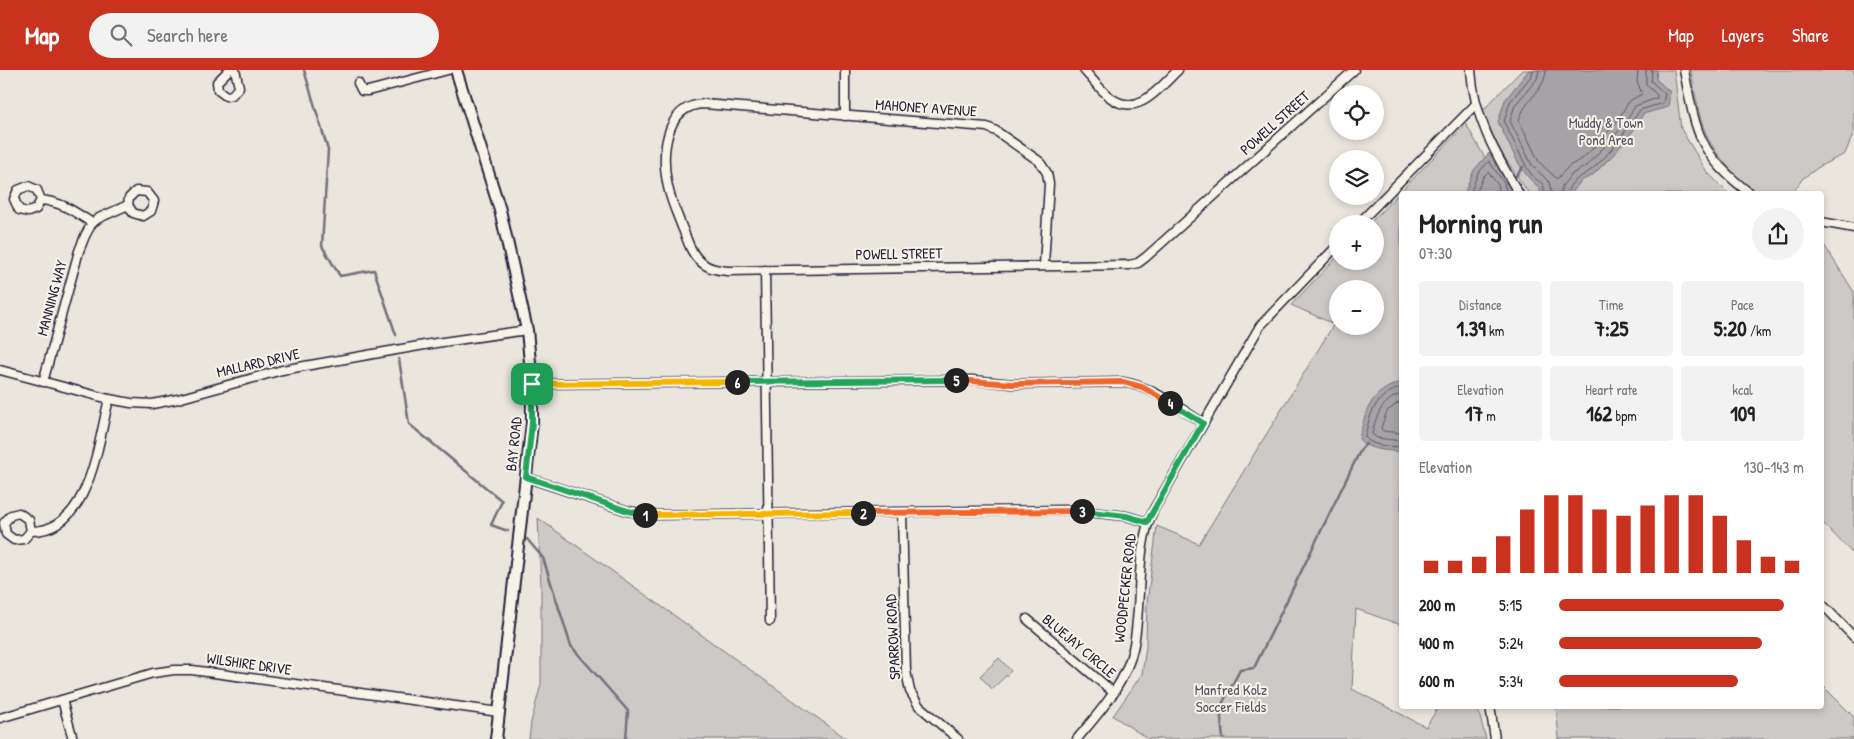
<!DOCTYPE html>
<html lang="en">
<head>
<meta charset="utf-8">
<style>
	body { margin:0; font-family:"Patrick Hand",sans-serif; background:#f2f2f2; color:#222; height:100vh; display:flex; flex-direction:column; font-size:19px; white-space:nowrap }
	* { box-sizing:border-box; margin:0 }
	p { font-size:16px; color:#767676 }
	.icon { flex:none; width:28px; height:28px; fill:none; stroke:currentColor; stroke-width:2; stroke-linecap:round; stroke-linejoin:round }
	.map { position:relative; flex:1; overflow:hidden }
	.panel { position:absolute; left:1399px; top:121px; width:425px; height:518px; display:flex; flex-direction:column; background:#fff; border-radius:5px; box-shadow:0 2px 8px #0003 }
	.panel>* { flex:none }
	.controls { position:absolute; left:1329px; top:15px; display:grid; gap:10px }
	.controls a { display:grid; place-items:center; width:55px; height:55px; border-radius:50%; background:#fff; box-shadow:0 2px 8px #0003; font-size:25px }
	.pin { position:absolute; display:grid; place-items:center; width:42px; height:42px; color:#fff; margin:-21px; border-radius:10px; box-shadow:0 2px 8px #0006 }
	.km { position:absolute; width:25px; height:25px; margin:-12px; border-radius:50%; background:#222; color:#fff; font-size:14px; line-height:25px; text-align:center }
	.round { display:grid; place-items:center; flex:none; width:52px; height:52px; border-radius:26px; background:#f2f2f2 }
	.summary { display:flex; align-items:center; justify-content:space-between; height:85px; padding:0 20px }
	h1 { font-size:28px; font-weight:800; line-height:38px }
	.metrics { display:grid; grid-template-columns:repeat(3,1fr); gap:8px; height:85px; padding:5px 20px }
	.metrics div { display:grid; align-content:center; border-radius:5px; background:#f2f2f2; text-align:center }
	.metrics b { font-size:21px; font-weight:800 }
	.metrics small { font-size:14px; font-weight:400 }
	.metrics p { font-size:14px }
	.chart { height:140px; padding:10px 20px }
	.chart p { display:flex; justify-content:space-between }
	.chart svg { width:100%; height:90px; margin-top:5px; stroke:#c8321e; stroke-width:6 }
	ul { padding:0 20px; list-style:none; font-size:16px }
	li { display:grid; grid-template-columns:80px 60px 1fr; align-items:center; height:38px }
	li i { height:12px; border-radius:6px; background:#c8321e }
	header { display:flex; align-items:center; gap:30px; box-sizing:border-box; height:70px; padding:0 25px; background:#c8321e; color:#fff }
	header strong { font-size:24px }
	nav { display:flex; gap:28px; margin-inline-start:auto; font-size:18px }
	.search { width:350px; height:45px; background:#f2f2f2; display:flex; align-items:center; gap:12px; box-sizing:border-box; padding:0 18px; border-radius:28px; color:#767676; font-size:19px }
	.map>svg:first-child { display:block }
	.green { fill:#cdc9c6; stroke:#787680; fill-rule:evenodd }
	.water { fill:#a6a3a6; stroke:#716f7b }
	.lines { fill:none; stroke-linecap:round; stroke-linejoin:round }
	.shore { stroke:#575666; stroke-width:1 }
	.stream { stroke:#716f7b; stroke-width:2.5 }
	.minor-casing { stroke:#22223b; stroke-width:11 }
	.major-casing { stroke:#22223b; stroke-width:14 }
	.minor { stroke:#f7f3e8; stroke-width:8 }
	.major { stroke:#f7f3e8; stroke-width:10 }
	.split-1-casing { stroke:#fff; stroke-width:10 }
	.split-2-casing { stroke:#fff; stroke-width:10 }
	.split-3-casing { stroke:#fff; stroke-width:10 }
	.split-4-casing { stroke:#fff; stroke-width:10 }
	.split-5-casing { stroke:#fff; stroke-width:10 }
	.split-6-casing { stroke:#fff; stroke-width:10 }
	.split-7-casing { stroke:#fff; stroke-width:10 }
	.split-1 { stroke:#22a559; stroke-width:6 }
	.split-2 { stroke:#f5b400; stroke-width:6 }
	.split-3 { stroke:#f0652b; stroke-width:6 }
	.split-4 { stroke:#22a559; stroke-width:6 }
	.split-5 { stroke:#f0652b; stroke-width:6 }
	.split-6 { stroke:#22a559; stroke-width:6 }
	.split-7 { stroke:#f5b400; stroke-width:6 }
	.labels { text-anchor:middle; stroke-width:4; stroke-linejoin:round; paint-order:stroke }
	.street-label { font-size:15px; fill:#22223b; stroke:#f7f3e8 }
	.park-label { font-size:15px; fill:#555465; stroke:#f7f3e8 }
</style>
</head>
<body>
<header>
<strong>Map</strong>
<div class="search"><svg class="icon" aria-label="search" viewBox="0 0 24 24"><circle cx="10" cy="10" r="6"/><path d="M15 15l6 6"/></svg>Search here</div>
<nav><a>Map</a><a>Layers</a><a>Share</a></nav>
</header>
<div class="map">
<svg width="1854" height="669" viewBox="0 0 1854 669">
	<rect width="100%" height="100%" fill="#eae6de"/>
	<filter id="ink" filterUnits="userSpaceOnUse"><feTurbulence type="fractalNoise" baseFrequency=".02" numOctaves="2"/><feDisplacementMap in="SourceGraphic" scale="10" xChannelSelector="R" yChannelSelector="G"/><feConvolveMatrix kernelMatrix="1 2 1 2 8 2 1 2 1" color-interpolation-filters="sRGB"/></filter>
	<g filter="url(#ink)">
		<g class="green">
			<path d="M1522,0H1674L1681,59L1707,102L1729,124H1529C1514,100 1488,68 1482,41Z"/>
			<path d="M1691,0H1854V62L1845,84L1822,95L1803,108L1792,124C1783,124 1769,126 1760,124C1752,121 1742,111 1736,105C1700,69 1700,48 1691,0Z"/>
			<path d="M1466,54L1505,124H1401V555L1356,539L1352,619L1426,657L1439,636H1477L1486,669H1148L1113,646L1142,604L1146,577L1147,533L1157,456L1199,474L1334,254L1291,235L1337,187L1338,191H1375V154H1369ZM1338,219H1375V256H1338Z"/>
			<polygon points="1821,170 1854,222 1854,485 1821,451"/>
			<polygon points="538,448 847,669 529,669 531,652 541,614 541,516"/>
			<polygon points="999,588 1011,601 992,619 980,606"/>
			<polygon points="1821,614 1854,647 1854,669 1559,669 1556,636 1821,636"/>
		</g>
		<g class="water">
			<path d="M1529,0H1657L1656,9L1670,22L1668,37L1643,44L1633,61L1614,84L1593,105L1581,111L1571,124H1541L1539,117C1520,104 1509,73 1498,52L1505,30Z"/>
			<path d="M1489,83C1500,94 1508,108 1512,124H1464L1474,100Z"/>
			<path d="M1401,312V382C1387,380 1369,381 1359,369C1366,339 1370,322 1401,312Z"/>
		</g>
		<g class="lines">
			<g class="shore">
				<polyline points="1533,0 1532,5 1510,32 1504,52 1527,98 1533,107 1543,114 1545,124"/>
				<polyline points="1539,0 1537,9 1515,35 1510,51 1532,95 1549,112 1552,124"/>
				<path d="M1546,0C1546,19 1524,31 1519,50L1539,92L1557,109L1569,96L1582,89L1600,71L1618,50L1629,31L1642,24L1637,11L1638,0"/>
				<polyline points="1470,124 1478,103 1489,91 1504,113 1507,124"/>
				<polyline points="1476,124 1483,107 1488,102 1498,115 1500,124"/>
				<polyline points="1561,124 1562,116 1572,104 1586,96 1605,76 1624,55 1635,36 1657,28 1657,25 1646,14 1646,0"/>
				<path d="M1567,124C1569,110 1582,107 1591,100C1611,84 1625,61 1640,40L1663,33L1665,24L1651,11L1652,0"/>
				<path d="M1401,317C1375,326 1370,342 1365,367C1372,377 1390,376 1401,377"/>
				<path d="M1401,324C1382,330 1376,345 1372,364L1377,368L1401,371"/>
				<polyline points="1401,331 1387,341 1381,358 1383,361 1401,363"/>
			</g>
			<g class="stream">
				<polyline points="304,0 328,80 322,176 340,206 374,200 396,265"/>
				<polyline points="1516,106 1523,97"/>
				<polyline points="399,289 409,354 502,431 491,455 508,461"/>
				<polyline points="527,469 543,488 571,576 628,641 626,669"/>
				<polyline points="1223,669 1220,638 1240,600 1254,598 1361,379 1366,374"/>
			</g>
			<defs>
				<g id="minor">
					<polyline points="229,0 217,12 218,20 226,26 232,25 239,17 235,0"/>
					<path d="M1084,0C1092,9 1101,21 1111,28C1138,48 1160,17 1178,0"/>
					<path d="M1471,0C1474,48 1495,83 1519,124"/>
					<path d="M1684,0C1696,63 1698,84 1751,124"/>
					<polyline points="358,13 362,21 368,21 448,0"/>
					<polyline points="845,46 845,0"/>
					<path d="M41,130L37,120L28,116L18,120L14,129L19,140L28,142L36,139L41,130C62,132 75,142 92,153"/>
					<polyline points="1821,152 1854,158"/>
					<polyline points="1358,154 1475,35"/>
					<path d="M1044,195L1049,114L1047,103L1039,91L996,61L987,57L704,34C664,35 661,86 668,117C671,131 677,144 682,157C687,168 690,183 700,191C708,199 718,200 728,201L1129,195L1138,193L1146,187L1354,0"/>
					<polyline points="765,200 770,551"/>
					<polyline points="0,300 109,329 131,333 152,334 178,329 282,300 436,273 527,260"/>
					<polyline points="43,312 79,181 85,166 92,153 99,148 128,135 129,128 136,121 147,122 154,131 151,141 143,146 133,143 128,135"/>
					<path d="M532,314L972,310L1012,314L1123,312C1151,316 1179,338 1203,353"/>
					<polyline points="525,407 628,441 652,445 1070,440 1126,446 1147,452"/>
					<polyline points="902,443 906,601 910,621 919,636 958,669"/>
					<path d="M31,461L24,469L14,470L6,464L4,453L11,445L19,443L29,450L31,461C90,462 98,372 109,329"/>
					<polyline points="1821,533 1854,567"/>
					<polyline points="1027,549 1114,623"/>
					<polyline points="62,630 73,669"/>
					<polyline points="1490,636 1495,669"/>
					<polyline points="0,648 153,603 174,600 192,600 499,642"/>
					<path d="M1077,669C1100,641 1125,615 1133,579C1143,535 1134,478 1154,439L1260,256L1338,175"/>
				</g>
				<polyline id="major" points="456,0 500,140 527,260 532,314 532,353 496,669"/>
			</defs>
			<use href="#minor" class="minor-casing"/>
			<use href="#major" class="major-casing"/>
			<use href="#minor" class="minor"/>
			<use href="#major" class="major"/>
		</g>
	</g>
	<g class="lines" filter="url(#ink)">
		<defs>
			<polyline id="split-1" points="532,314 532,353 526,407 628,441 645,445"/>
			<polyline id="split-2" points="645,445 863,443"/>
			<polyline id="split-3" points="863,443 1082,441"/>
			<polyline id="split-4" points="1082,441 1126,446 1147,452 1203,353 1170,333"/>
			<polyline id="split-5" points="956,310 1012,314 1123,312 1142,317 1170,333"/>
			<polyline id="split-6" points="737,312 956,310"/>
			<polyline id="split-7" points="532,314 737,312"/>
		</defs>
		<use href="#split-1" class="split-1-casing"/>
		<use href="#split-2" class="split-2-casing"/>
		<use href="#split-3" class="split-3-casing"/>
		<use href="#split-4" class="split-4-casing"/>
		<use href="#split-5" class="split-5-casing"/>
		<use href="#split-6" class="split-6-casing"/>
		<use href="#split-7" class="split-7-casing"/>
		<use href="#split-1" class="split-1"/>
		<use href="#split-2" class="split-2"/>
		<use href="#split-3" class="split-3"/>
		<use href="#split-4" class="split-4"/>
		<use href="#split-5" class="split-5"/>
		<use href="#split-6" class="split-6"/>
		<use href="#split-7" class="split-7"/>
	</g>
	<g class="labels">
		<g class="street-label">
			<text transform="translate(926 38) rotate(4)" y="5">MAHONEY AVENUE</text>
			<text transform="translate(1275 53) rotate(-42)" y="5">POWELL STREET</text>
			<text transform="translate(899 184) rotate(-1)" y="5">POWELL STREET</text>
			<text transform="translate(52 228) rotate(-75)" y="5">MANNING WAY</text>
			<text transform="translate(258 293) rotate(-13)" y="5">MALLARD DRIVE</text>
			<text transform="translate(514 374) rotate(-84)" y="5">BAY ROAD</text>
			<text transform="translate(1125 518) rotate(-84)" y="5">WOODPECKER ROAD</text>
			<text transform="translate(893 567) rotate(-93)" y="5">SPARROW ROAD</text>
			<text transform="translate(1079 576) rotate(40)" y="5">BLUEJAY CIRCLE</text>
			<text transform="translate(249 594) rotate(8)" y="5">WILSHIRE DRIVE</text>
		</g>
		<g class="park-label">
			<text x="1606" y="58">Muddy &amp; Town<tspan x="1606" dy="17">Pond Area</tspan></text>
			<text x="1231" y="625">Manfred Kolz<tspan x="1231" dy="17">Soccer Fields</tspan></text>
		</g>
	</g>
</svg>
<div class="controls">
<a><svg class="icon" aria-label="locate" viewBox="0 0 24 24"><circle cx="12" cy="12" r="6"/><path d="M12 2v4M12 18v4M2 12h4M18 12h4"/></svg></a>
<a><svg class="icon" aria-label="layers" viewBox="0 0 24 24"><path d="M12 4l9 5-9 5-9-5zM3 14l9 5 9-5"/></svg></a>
<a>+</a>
<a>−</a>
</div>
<div class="pin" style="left:532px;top:314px;background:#1e9e55"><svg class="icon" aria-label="arrive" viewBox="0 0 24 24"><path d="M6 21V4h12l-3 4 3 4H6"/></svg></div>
<b class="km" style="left:645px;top:445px">1</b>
<b class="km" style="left:863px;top:443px">2</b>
<b class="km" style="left:1082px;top:441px">3</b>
<b class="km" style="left:1170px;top:333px">4</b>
<b class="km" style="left:956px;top:310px">5</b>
<b class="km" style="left:737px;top:312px">6</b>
<section class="panel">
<div class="summary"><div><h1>Morning run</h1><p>07:30</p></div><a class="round"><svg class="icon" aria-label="share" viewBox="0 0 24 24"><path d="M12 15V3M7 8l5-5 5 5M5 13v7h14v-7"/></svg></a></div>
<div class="metrics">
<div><p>Distance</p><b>1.39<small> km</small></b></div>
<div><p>Time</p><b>7:25</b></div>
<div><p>Pace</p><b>5:20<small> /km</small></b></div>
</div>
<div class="metrics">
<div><p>Elevation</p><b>17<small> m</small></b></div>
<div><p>Heart rate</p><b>162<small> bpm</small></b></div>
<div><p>kcal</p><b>109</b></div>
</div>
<div class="chart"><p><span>Elevation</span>130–143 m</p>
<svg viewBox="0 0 160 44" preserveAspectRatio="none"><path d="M5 44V38M15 44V38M25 44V36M35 44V26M45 44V13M55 44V6M65 44V6M75 44V13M85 44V16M95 44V11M105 44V6M115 44V6M125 44V16M135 44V28M145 44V36M155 44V38"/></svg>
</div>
<ul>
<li><b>200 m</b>5:15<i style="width:92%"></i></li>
<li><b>400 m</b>5:24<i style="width:83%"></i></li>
<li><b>600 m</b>5:34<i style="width:73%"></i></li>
</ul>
</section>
</div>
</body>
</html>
